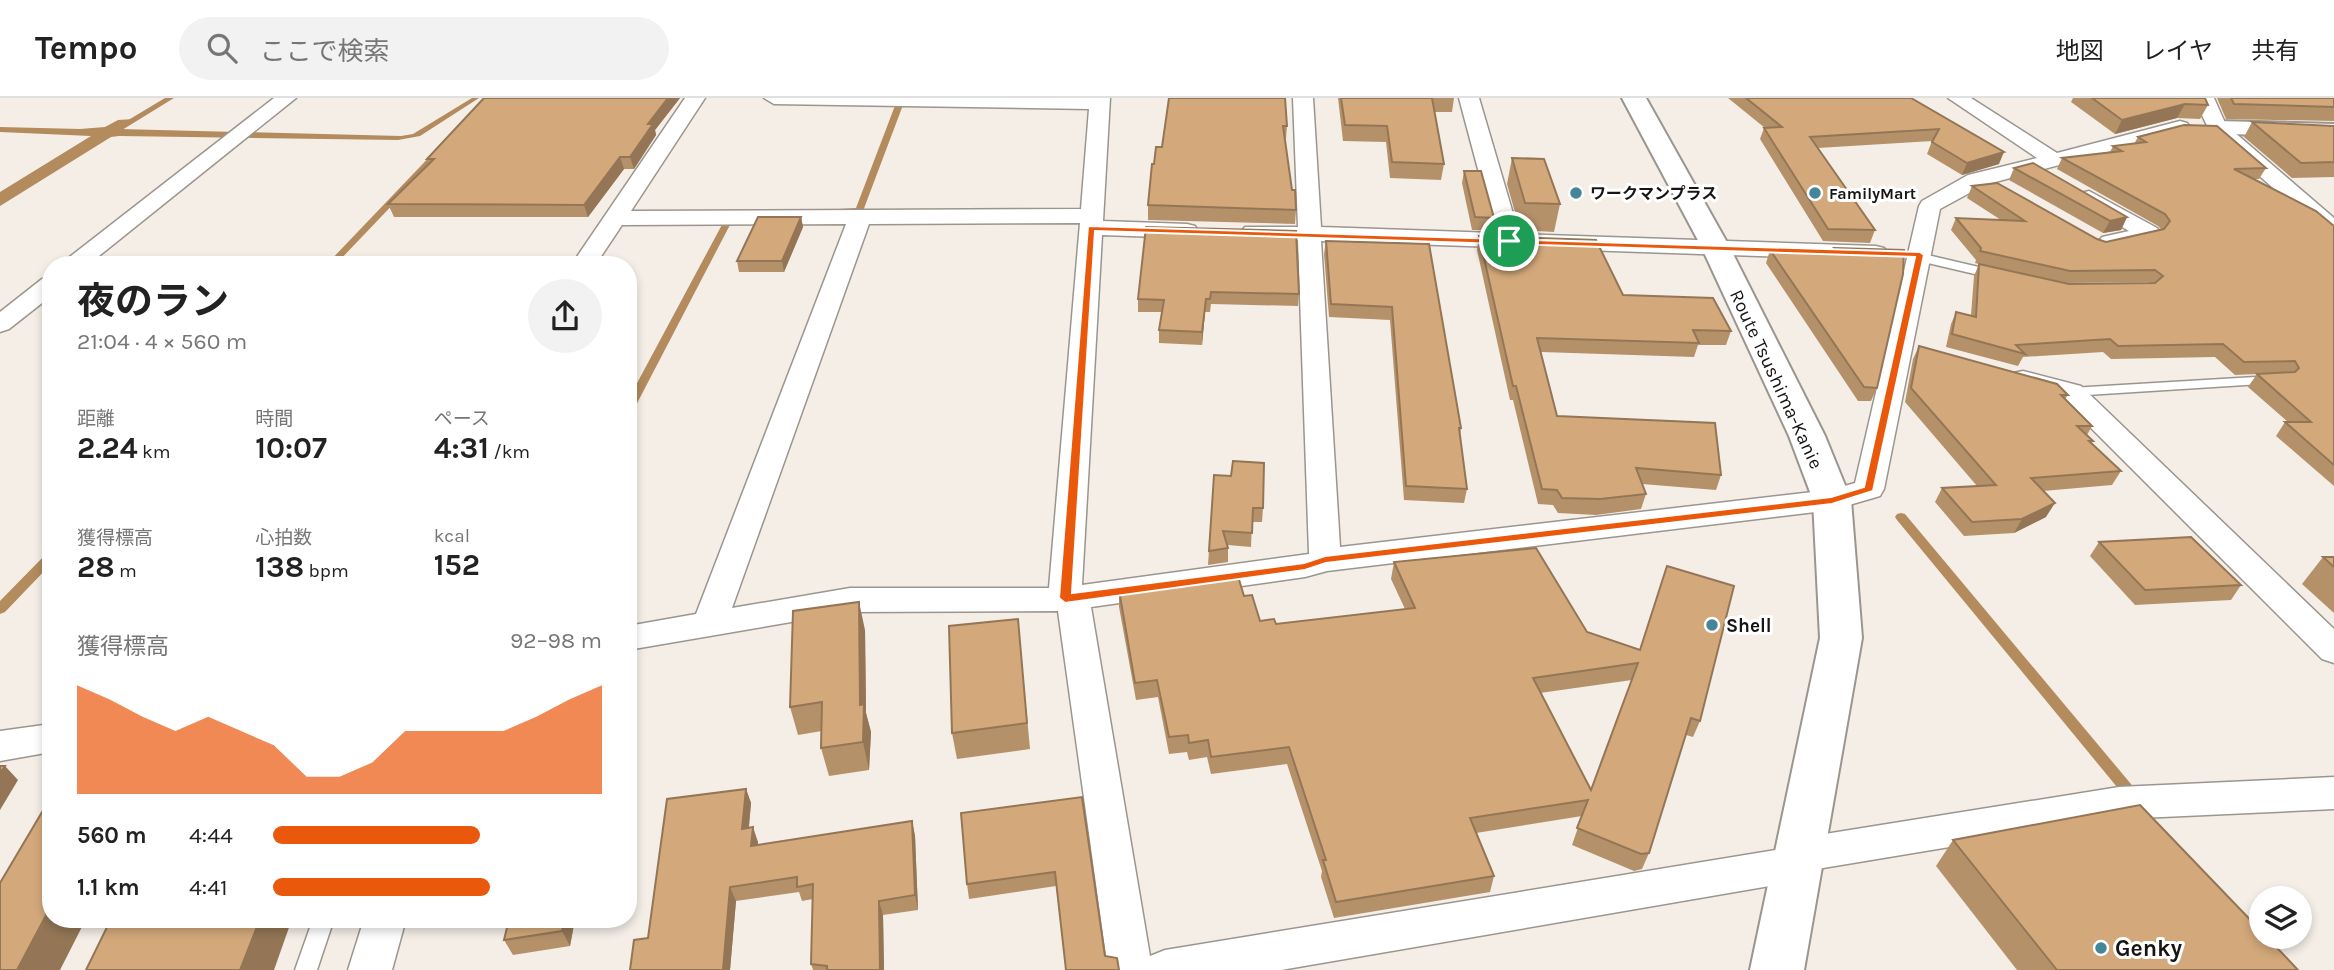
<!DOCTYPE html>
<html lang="ja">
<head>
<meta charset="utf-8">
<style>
	body { margin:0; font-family:Karla,"Noto Sans JP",sans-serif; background:#f2f2f2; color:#222; height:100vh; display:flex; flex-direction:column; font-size:26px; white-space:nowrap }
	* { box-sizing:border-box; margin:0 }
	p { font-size:23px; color:#767676 }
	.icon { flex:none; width:38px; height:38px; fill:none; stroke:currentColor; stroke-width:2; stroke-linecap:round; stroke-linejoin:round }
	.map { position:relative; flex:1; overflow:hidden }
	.details { position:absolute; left:42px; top:158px; width:595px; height:672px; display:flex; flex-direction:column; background:#fff; border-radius:28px; box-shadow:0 4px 10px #0003 }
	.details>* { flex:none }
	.buttons { position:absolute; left:2249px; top:788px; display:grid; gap:14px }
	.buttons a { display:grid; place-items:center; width:63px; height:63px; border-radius:50%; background:#fff; box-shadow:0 4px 10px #0003; font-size:35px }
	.pin { position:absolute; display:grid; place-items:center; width:60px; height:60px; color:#fff; margin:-30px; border:4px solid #fff; border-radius:50%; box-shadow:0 2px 7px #0007 }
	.round { display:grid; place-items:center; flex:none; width:74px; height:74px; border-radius:37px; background:#f2f2f2 }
	.overview { display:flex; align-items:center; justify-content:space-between; height:119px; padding:0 35px }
	h1 { font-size:38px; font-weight:700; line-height:52px }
	.stats { display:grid; grid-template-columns:repeat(3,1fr); gap:10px; height:119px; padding:7px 35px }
	.stats div { display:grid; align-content:center }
	.stats b { font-size:30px; font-weight:700 }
	.stats small { font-size:19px; font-weight:400 }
	.stats p { font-size:19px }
	.chart { height:196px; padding:14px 35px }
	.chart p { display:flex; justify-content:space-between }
	.chart svg { width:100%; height:126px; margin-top:7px; fill:#ea580c; opacity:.7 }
	ul { padding:0 35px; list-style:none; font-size:23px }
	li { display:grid; grid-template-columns:112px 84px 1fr; align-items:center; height:52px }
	li i { height:18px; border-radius:9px; background:#ea580c }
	header { display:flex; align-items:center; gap:42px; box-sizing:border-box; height:98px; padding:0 35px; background:#fff; border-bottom:2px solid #e0e0e0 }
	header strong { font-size:33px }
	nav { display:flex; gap:38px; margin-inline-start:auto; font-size:24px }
	.search { width:490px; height:63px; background:#f2f2f2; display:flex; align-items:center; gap:18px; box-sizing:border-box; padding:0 24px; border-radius:38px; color:#767676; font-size:26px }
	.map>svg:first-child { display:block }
	.water { fill:#b38b5d }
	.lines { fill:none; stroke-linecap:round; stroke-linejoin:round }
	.stream { fill:#b38b5d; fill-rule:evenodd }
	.service-casing { stroke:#9b958f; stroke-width:3 }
	.minor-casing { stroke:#9b958f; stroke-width:3 }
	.tertiary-casing { stroke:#9b958f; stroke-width:4 }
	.secondary-casing { stroke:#9b958f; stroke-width:4 }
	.service { fill:#fff; fill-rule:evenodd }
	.minor { fill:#fff; fill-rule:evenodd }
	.tertiary { fill:#fff; fill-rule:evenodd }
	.secondary { fill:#fff; fill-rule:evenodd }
	.wall { fill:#b5916a; fill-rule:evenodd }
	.shaded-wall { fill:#947656 }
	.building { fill:#d3a97b; stroke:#947656; stroke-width:2; fill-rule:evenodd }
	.route { fill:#ea580c; stroke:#fff; stroke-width:2; fill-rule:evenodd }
	.poi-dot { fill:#448597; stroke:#fff; stroke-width:2.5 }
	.labels { text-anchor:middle; stroke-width:6; stroke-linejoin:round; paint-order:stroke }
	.far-poi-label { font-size:16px; font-weight:bold; fill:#171513; stroke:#fff; text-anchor:start }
	.street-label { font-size:19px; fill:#171513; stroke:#fff }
	.poi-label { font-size:19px; font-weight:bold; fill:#171513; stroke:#fff; text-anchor:start }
	.near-poi-label { font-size:23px; font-weight:bold; fill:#171513; stroke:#fff; text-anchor:start }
</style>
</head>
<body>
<header>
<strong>Tempo</strong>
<div class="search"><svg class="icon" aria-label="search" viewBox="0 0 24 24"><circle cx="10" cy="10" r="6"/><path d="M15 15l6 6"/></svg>ここで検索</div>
<nav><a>地図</a><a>レイヤ</a><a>共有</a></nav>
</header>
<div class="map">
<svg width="2334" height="872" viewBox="0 0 2334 872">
	<rect width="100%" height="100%" fill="#f4eee7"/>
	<polygon class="water" points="472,0 479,0 420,38 398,42 119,38 111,39 0,108 0,94 91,38 0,34 0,29 80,31 105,29 118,22 134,21 120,31 401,38 413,36"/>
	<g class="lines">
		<g class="stream">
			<polygon points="165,0 174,0 122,32 115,30"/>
			<polygon points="896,5 903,7 863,113 859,116 840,115 840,111 856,110"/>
			<polygon points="437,51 444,53 336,166 327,166"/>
			<polygon points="728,120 732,123 633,313 628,316 628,302 724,123"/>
			<polygon points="1901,415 1905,416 2141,698 2144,702 2141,706 2136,708 2131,706 1897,422 1895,419 1897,416"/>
			<polygon points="51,454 51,466 5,514 0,516 0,503 47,455"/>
		</g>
		<defs>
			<g id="service">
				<polygon points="1919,155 2000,174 2002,177 1996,181 1915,162 1913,159"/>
				<polygon points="2272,278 2277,279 2279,282 2277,285 2071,298 2064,294 2071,290"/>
				<polygon points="313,821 334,821 317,872 295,872"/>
			</g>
			<g id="minor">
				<polygon points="274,0 296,0 89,166 63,166 67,161"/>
				<path d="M685,0H705L631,113L1081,111L1089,11L774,6L764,0H1110L1103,123L1187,126L1195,128L1198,133L1195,138L1187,140L1102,137L1082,487L1309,456L1298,142L1245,139L1241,134L1245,129H1298L1293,0H1313L1321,129L1495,135L1459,0H1479L1519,136L1876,148L1884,150L1888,155L1884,160L1876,162L1321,143L1340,449L1830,392L1855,385L1919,108L1922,103L1968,77L2037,60L1948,0H1971L2057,55L2180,23L2187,25L2190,29L2187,33L1984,87L1940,111L1884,391L1880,398L1832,412L1327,473L1305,479L1091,509L1150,858L1165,852L1782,751L1786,745L1800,740L2119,689L2334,679V711L2119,721L1817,771L1813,778L1799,783L1281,872H1108L1058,513L850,514L628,552V528L696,516L846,126L622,127L596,166H572ZM1080,125L1049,490H850L732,510L869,126Z"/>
				<polygon points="2194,0 2214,0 2226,27 2334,120 2334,139 2326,137 2210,34"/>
				<path d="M2089,93L2157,130L2161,135L2157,140C2140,144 2119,153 2102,149L2098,144L2102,139L2129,133L2081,105L2078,100L2081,95Z"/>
				<polygon points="51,179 51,198 9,231 0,234 0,214 42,181"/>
				<polygon points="2023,273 2081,288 2334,531 2334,565 2322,561 2061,300 2013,287 2009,281 2013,275"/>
				<polygon points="51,626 51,654 0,663 0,633"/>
				<polygon points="364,821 406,821 392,872 348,872"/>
			</g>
			<polygon id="tertiary" points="2217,23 2334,26 2334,40 2208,35 2205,30 2208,25"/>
			<polygon id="secondary" points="1622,0 1646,0 1729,148 1825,338 1851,402 1862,540 1804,872 1750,872 1820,540 1813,402 1789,338 1701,148"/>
		</defs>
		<use href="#service" class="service-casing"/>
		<use href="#minor" class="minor-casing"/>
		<use href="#tertiary" class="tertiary-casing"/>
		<use href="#secondary" class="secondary-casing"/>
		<use href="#service" class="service"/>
		<use href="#minor" class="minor"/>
		<use href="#tertiary" class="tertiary"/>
		<use href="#secondary" class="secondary"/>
	</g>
	<g class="wall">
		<polygon points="484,0 680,0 655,32 656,37 634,71 624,71 588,119 394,119 388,106 429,66 427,61"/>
		<polygon points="1169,0 1287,28 1286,41 1285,41 1292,92 1296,112 1295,126 1148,122 1148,107 1162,49"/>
		<polygon points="1338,0 1454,0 1452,14 1434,14 1444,66 1441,82 1390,80 1386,44 1343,43"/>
		<polygon points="1728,0 1911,0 1999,66 1962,77 1927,56 1932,43 1818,50 1875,132 1870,145 1823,143 1760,41 1764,30 1765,30"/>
		<polygon points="2073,0 2205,0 2208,7 2200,21 2177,20 2115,36 2071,4"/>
		<polygon points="2217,0 2334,0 2334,23 2226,21"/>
		<polygon points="2252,24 2334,28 2334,79 2292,80 2244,39"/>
		<path d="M2138,39L2266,70L2259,81H2254L2334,128V388L2276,338L2285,324H2288L2248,289L2257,276L2235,277L2215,259L2111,261L2103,254L2023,259L2018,268L1946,249L1951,226L1956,214L1971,217L1974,178L1979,166L1975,165L1976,162L1951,132L1956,120L2001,122L1967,100L1972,88L2097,141L2106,144L2161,131L2158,128L2057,71L2062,60L2110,54L2113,48L2134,46ZM2148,184L2150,185L2069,186L2065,185Z"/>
		<polygon points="1512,60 1560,106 1554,134 1520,132 1507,86"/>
		<polygon points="2014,70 2127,119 2121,132 2103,135 2009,82"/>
		<polygon points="1464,73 1494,120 1492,132 1472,132 1462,85"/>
		<polygon points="801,119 803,129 784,174 739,174 737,163"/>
		<polygon points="1146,129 1299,196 1298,208 1211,206 1210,214 1205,214 1202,247 1159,245 1159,232 1162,214 1138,214 1138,201"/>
		<polygon points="1479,138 1623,197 1731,233 1726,247 1698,247 1694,259 1541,254 1557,318 1721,377 1716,392 1642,386 1646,396 1641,411 1596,417 1558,415 1553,407 1538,406 1513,302 1510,302 1477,152"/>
		<polygon points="1326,143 1429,146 1461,330 1460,337 1467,391 1464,405 1404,402 1390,222 1329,219 1324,156"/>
		<polygon points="1834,150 1904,152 1877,290 1871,303 1858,303 1766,165 1770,152 1832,155"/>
		<polygon points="1919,248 2068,297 2065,301 2092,328 2087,337 2093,343 2091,346 2121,373 2112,387 2043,393 2046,419 2014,435 1964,438 1935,404 1942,390 1977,388 1905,304 1913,261"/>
		<polygon points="1214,377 1263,410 1262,424 1252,424 1251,449 1228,447 1228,464 1208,467"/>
		<polygon points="2099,444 2241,487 2231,502 2135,507 2090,458"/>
		<polygon points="2323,459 2334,459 2334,515 2302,486"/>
		<path d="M1394,464L1587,534L1640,552L1700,623L1693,639L1686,637L1649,755L1642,771L1634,773L1572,747L1582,718L1476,735L1494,778L1490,794L1334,820L1321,779L1322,773L1287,666L1211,676L1207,659L1189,662L1187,654L1169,656L1158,599L1136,602L1119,509V492L1244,498L1260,523L1276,526L1405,511L1391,481ZM1632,582L1591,692L1540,595Z"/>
		<polygon points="1018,521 1030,651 957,661 952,635"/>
		<polygon points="865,532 866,615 871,634 869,672 829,678 821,650 822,633 798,637 790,609"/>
		<polygon points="746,691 751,705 749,730 758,744 758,747 912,723 915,738 918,812 883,817 884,872 813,872 811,866 813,801 802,803 799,794 736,803 730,872 630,872 648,840"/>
		<polygon points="1082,699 1105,858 1066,872 1056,788 969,801 967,786"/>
		<polygon points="1953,742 2298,872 2017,872 1936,768"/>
		<polygon points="575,821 570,848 513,857 504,842"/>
	</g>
	<g class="shaded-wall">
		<polygon points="668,0 680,0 655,32 656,37 634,71 630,59 648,26"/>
		<polygon points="2185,6 2177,20 2115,36 2122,22"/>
		<polygon points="2004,54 1999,66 1962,77 1967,65"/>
		<polygon points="620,59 624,71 588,119 584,107"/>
		<polygon points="801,119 803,129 784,174 782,163"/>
		<polygon points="2127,119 2121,132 2103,135 2110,123"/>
		<polygon points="1206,201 1205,214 1202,247 1202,234"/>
		<polygon points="2055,405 2046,419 2014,435 2022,421"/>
		<polygon points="859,504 865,532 866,615 871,634 869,672 863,644 860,607"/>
		<polygon points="5,668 18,682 0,712 0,675"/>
		<polygon points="746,691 751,705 747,745 742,731"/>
		<polygon points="912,723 915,738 918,812 915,797"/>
		<polygon points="753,729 758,744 757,763 751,748"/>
		<polygon points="730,789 736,803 730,872 723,872"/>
		<polygon points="879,803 883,817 884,872 880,872"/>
		<polygon points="51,808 51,821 86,821 60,872 17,872"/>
		<polygon points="260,821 292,821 274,872 240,872"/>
		<polygon points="564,821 575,821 570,848 562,833"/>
	</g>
	<g class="building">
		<polygon points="484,0 668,0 648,26 653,26 630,59 620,59 584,107 388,106 434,61 427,61"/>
		<polygon points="1169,0 1285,0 1287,28 1283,28 1292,92 1295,92 1296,112 1148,107 1152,66 1154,66 1156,49 1162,49"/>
		<polygon points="1341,0 1432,0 1444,66 1392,64 1387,28 1345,27"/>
		<polygon points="1746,0 1911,0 2004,54 1967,65 1932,44 1939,31 1810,39 1875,132 1828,131 1764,30 1782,29"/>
		<polygon points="2092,0 2205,0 2208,7 2185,6 2122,22"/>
		<polygon points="2231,0 2334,0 2334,9 2234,6"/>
		<polygon points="2252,24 2334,28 2334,64 2301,65"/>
		<polygon points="2184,27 2217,28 2266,70 2234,71 2316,113 2334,128 2334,367 2285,324 2311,324 2257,276 2295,274 2299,270 2295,263 2244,264 2223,246 2118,248 2110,241 2016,247 2025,256 1952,236 1956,214 1976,219 1979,166 2069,186 2155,185 2163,178 2155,172 2070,173 1980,153 1981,150 1956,120 2025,123 1972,88 1997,85 2097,141 2106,144 2164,131 2170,123 2165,116 2062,60 2122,53 2113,48 2146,44 2138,39"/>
		<polygon points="1512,60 1544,61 1560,106 1525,105"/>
		<polygon points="2033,65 2127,119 2110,123 2014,70"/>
		<polygon points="1464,73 1481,73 1494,120 1475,119"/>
		<polygon points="758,119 801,119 782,163 737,163"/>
		<polygon points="1146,129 1296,133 1299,196 1211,194 1210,201 1206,201 1202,234 1159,232 1164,202 1138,201"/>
		<polygon points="1479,138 1596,142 1623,197 1713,200 1731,233 1693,232 1699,245 1537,240 1557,318 1715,325 1721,377 1636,370 1646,396 1600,401 1562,400 1557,392 1542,391 1516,288 1513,288"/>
		<polygon points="1326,143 1429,146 1461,330 1459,330 1467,391 1406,388 1392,209 1331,206"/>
		<polygon points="1834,150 1904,152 1903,176 1877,290 1864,289 1770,152 1837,155"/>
		<polygon points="1919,248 2057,286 2068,297 2061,297 2092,328 2077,328 2093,343 2089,343 2121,373 2031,380 2055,405 2022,421 1972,424 1942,390 1996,387 1911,290"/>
		<polygon points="1233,363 1264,365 1263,410 1253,410 1252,435 1223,433 1228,450 1209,453 1214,377 1231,378"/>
		<polygon points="2191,439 2241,487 2145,492 2099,444"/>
		<path d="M1536,450L1587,534L1640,552L1667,468L1734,488L1700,623L1691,620L1649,755L1641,756L1577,730L1588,702L1470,720L1494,778L1336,804L1323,762H1326L1289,649L1211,659L1208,642L1189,645L1188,637L1169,639L1157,582L1135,585L1119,492L1198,483L1206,481L1207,479L1237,475L1244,498L1252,497L1260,523L1274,521L1276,526L1415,510L1394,464ZM1638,565L1591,692L1533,580Z"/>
		<polygon points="2323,459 2334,459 2334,469"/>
		<polygon points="859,504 860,607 864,606 863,644 821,650 822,604 790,609 793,513"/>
		<polygon points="1018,521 1027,625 952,635 949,528"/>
		<polygon points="0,668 5,668 0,675"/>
		<polygon points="746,691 742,731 753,729 751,748 912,723 915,797 879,803 880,872 827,872 827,868 811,866 813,786 797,789 797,779 730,789 723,872 630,872 634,842 648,840 667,701"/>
		<polygon points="51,699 51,808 17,872 0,872 0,785"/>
		<polygon points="1082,699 1105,858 1117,860 1119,872 1066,872 1055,774 967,786 961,715"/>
		<polygon points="2140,707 2261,833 2261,838 2266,838 2298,872 2057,872 1953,742"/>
		<polygon points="111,821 260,821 240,872 86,872"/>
		<polygon points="509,821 564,821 562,833 504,842"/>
	</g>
	<path class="route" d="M1088,128L1920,154L1924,157L1873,393L1832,406L1326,465L1305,472L1065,505L1059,500ZM1095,133L1915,159L1864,389L1831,399L1325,458L1304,465L1072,495Z"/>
	<g class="poi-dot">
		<circle cx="1576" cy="95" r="7"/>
		<circle cx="1815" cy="95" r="7"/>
		<circle cx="1712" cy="527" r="7"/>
		<circle cx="2101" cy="850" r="7"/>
	</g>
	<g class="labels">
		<g class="far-poi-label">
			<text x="1590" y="101">ワークマンプラス</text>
			<text x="1829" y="101">FamilyMart</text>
		</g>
		<g class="street-label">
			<text transform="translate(1777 281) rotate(65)" y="7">Route Tsushima-Kanie</text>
		</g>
		<g class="poi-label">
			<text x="1726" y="534">Shell</text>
		</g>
		<g class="near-poi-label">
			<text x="2115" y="858">Genky</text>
		</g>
	</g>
</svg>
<div class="buttons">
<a><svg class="icon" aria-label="layers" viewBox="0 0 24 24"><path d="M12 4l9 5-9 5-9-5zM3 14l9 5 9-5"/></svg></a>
</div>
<div class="pin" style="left:1509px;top:143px;background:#1e9e55"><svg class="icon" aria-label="arrive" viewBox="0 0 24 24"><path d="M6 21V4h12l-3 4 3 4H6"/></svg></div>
<section class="details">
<div class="overview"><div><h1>夜のラン</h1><p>21:04 · 4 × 560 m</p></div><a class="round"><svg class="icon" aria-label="share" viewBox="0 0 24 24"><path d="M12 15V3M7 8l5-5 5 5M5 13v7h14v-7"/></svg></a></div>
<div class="stats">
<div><p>距離</p><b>2.24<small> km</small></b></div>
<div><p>時間</p><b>10:07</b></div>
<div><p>ペース</p><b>4:31<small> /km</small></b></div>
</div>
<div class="stats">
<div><p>獲得標高</p><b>28<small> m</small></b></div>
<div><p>心拍数</p><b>138<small> bpm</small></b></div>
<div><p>kcal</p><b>152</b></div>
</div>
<div class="chart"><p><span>獲得標高</span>92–98 m</p>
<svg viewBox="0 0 160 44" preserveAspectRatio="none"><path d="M0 44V6L10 11L20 17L30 22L40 17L50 22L60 27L70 38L80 38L90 33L100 22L110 22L120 22L130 22L140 17L150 11L160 6V44z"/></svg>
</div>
<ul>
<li><b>560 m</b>4:44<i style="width:63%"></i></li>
<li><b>1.1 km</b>4:41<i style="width:66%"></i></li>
</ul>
</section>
</div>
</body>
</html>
